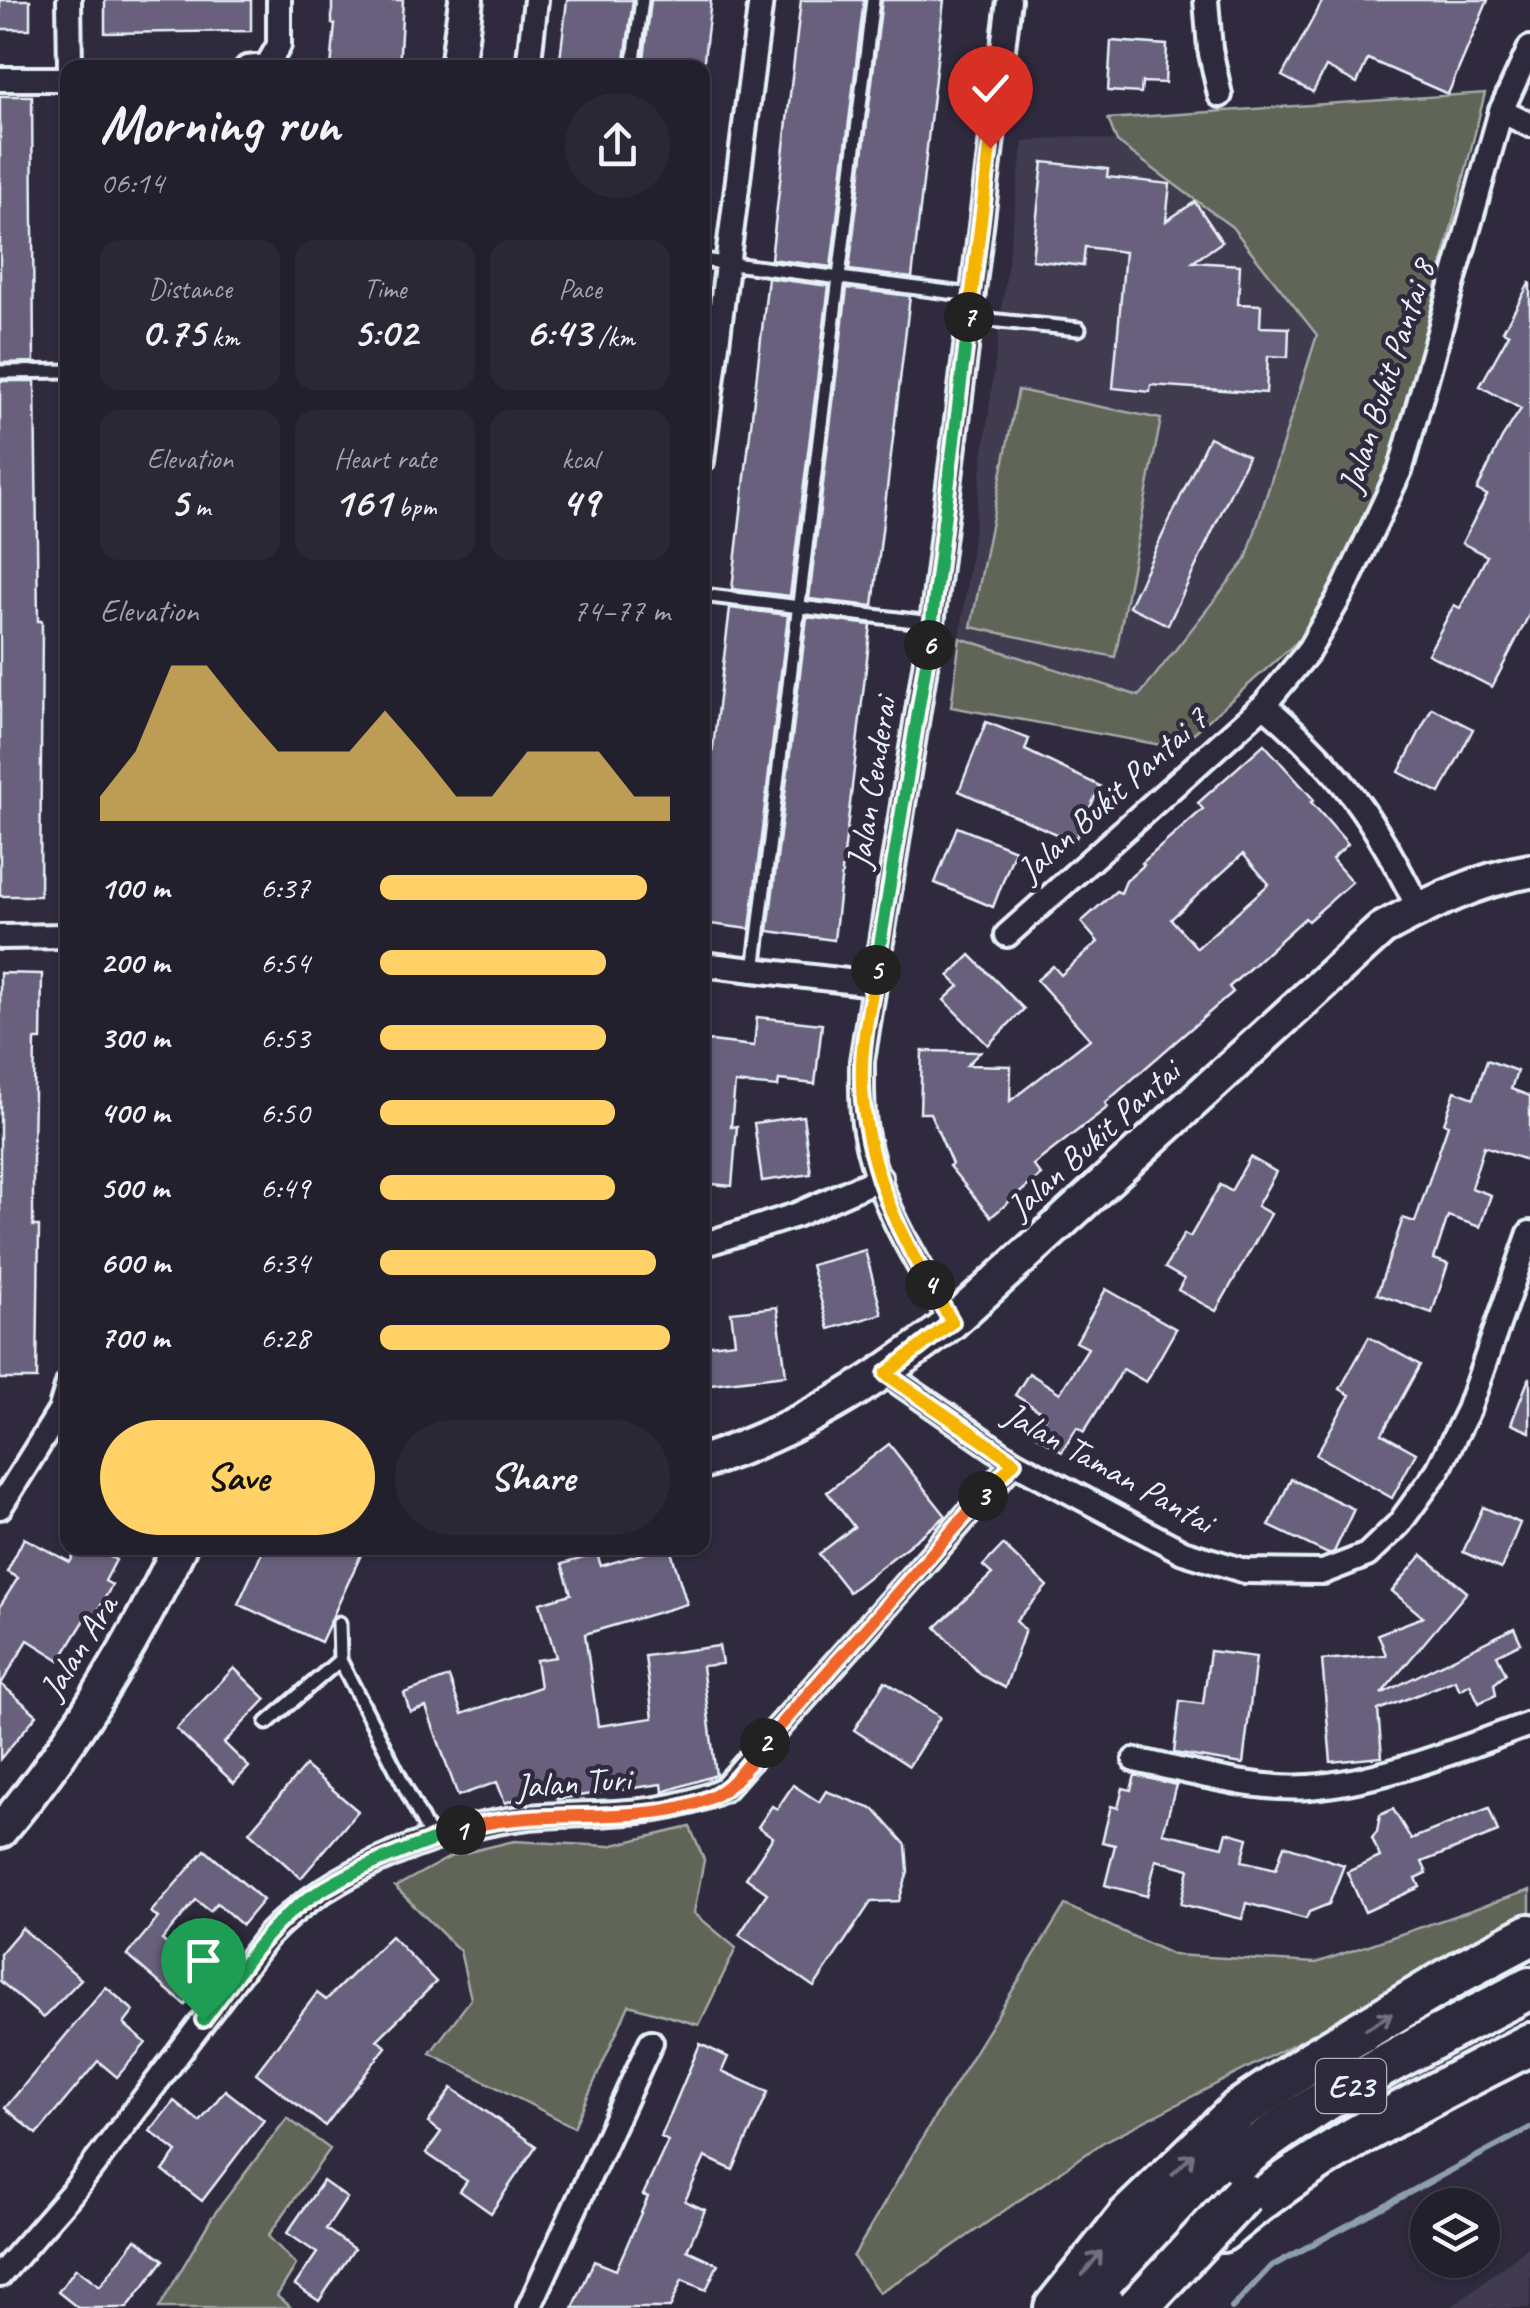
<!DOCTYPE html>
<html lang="en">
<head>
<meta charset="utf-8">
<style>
	body { margin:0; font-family:Caveat,sans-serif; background:#2b2836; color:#f1f3f6; height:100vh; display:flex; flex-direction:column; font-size:38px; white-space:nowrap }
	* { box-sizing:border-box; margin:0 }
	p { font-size:32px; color:#a3a3aa }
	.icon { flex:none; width:55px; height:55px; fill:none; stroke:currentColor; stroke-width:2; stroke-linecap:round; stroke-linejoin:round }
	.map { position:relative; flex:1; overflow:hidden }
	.sheet { position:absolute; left:60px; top:60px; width:650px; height:1495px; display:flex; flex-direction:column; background:#23202e; border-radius:20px; box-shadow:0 2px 8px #0004,0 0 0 2px #403e4a }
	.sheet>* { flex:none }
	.controls { position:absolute; left:1410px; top:2188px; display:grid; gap:20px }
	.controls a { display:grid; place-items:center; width:90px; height:90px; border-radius:50%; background:#23202e; box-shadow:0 2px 8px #0004,0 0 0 2px #403e4a; font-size:50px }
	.pin { position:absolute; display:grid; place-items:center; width:85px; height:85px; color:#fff; margin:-102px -42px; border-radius:50% 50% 50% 0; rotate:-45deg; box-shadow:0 0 10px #0007 }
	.pin .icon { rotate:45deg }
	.km { position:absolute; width:50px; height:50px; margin:-25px; border-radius:50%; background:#222; color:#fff; font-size:28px; line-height:50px; text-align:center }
	.round { display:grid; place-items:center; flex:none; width:105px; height:105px; border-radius:52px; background:#2b2836 }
	.summary { display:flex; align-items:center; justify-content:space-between; height:170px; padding:0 40px }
	h1 { font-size:55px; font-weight:800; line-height:75px }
	.figures { display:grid; grid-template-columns:repeat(3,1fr); gap:15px; height:170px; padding:10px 40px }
	.figures div { display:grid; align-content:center; border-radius:20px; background:#2b2836; text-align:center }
	.figures b { font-size:42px; font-weight:800 }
	.figures small { font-size:28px; font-weight:400 }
	.figures p { font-size:28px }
	.chart { height:280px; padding:20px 40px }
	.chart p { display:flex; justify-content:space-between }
	.chart svg { width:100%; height:180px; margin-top:10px; fill:#ffd166; opacity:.7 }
	.button { display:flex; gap:20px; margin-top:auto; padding:20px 40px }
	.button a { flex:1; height:115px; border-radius:60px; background:#ffd166; color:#111; font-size:40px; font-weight:800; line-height:115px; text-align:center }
	.button a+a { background:#2b2836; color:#f1f3f6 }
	ul { padding:0 40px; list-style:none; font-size:32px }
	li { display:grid; grid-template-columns:160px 120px 1fr; align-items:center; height:75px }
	li i { height:25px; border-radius:12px; background:#ffd166 }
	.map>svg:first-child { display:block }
	.built { fill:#403a50 }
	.green { fill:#606558; stroke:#a4aba8; stroke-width:2.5 }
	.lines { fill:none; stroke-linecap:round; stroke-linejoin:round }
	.stream { stroke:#8d9eac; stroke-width:6 }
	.building { fill:#68607d; stroke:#e8f1f8; stroke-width:2.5; fill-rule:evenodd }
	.lane-casing { stroke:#e8f1f8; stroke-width:19 }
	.street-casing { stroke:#e8f1f8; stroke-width:30 }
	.secondary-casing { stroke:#e8f1f8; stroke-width:40 }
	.highway-casing { stroke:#e8f1f8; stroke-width:48 }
	.lane { stroke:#2f2a3d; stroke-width:11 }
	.street { stroke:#2f2a3d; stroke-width:22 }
	.secondary { stroke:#2f2a3d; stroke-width:32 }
	.highway { stroke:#2f2a3d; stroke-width:40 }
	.highway-bridge-casing { stroke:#e8f1f8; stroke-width:48; stroke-linecap:butt }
	.highway-bridge { stroke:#2f2a3d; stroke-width:40 }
	.oneway { stroke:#70707e }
	.split-1-casing { stroke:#fff; stroke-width:20 }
	.split-2-casing { stroke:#fff; stroke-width:20 }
	.split-3-casing { stroke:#fff; stroke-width:20 }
	.split-4-casing { stroke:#fff; stroke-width:20 }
	.split-5-casing { stroke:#fff; stroke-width:20 }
	.split-6-casing { stroke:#fff; stroke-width:20 }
	.split-7-casing { stroke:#fff; stroke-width:20 }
	.split-8-casing { stroke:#fff; stroke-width:20 }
	.split-1 { stroke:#22a559; stroke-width:12 }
	.split-2 { stroke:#f0652b; stroke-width:12 }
	.split-3 { stroke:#f0652b; stroke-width:12 }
	.split-4 { stroke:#f5b400; stroke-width:12 }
	.split-5 { stroke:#f5b400; stroke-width:12 }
	.split-6 { stroke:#22a559; stroke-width:12 }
	.split-7 { stroke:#22a559; stroke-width:12 }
	.split-8 { stroke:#f5b400; stroke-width:12 }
	.labels { text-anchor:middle; stroke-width:9; stroke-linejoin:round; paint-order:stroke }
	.shield { fill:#2f2a3d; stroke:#b0b5c0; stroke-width:2.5 }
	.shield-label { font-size:32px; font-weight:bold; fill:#e8f1f8 }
	.street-label { font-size:35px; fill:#e8f1f8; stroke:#2f2a3d }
</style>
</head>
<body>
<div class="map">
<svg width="1530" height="2308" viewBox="0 0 1530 2308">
	<rect width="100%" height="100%" fill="#2f2a3d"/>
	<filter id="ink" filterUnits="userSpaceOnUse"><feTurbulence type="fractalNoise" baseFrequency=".01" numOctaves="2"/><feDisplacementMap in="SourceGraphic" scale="20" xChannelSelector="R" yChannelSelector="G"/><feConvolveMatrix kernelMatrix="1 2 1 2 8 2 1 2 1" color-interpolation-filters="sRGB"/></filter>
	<g filter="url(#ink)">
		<g class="built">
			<polygon points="1079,136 1117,142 1232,227 1317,335 1246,560 1139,697 960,638 1023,142"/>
			<polygon points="1530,2245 1530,2308 1450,2308"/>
		</g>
		<g class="green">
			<polygon points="1485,93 1395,453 1307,633 1177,748 951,707 960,638 1139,696 1246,560 1317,335 1232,227 1117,142 1108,119"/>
			<polygon points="1018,390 1161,419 1115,657 971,627"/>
			<polygon points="690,1827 704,1860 694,1913 736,1948 699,2025 629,2005 574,2127 430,2053 471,1999 460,1951 395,1887 452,1856 514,1841 609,1846"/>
			<polygon points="1530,1890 1530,1912 1424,1977 1102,2143 930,2262 879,2292 853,2257 933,2120 1065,1905 1173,1955 1316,1963"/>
			<polygon points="287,2118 330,2149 268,2236 296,2265 277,2296 291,2308 159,2308 212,2217"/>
		</g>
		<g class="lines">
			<polyline class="stream" points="1232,2308 1270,2267 1530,2128"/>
		</g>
		<g class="building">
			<rect x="0" y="0" width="30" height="29"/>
			<polygon points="105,0 251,0 251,31 105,33"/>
			<polygon points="332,0 403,0 399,68 331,68 335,24 332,24"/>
			<polygon points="567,0 633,0 624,68 559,68"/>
			<polygon points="651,0 711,0 703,68 643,68"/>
			<polygon points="801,0 864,0 831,267 771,259"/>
			<polygon points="882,0 944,0 912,278 849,270"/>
			<polygon points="1323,0 1488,0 1448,94 1368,59 1357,83 1326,67 1313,92 1282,76"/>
			<polygon points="1111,41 1167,45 1165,83 1142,82 1141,93 1108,91"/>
			<polygon points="0,96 32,96 34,362 0,363"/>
			<polygon points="1043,162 1108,169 1107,177 1170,184 1166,221 1195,202 1222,242 1193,262 1240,265 1238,304 1261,305 1260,327 1289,328 1288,357 1268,356 1266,393 1151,385 1150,392 1113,388 1125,252 1085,247 1083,266 1032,260"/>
			<polygon points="768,278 829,286 790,596 732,589"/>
			<polygon points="1530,282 1530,613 1492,687 1428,654 1454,605 1460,608 1487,556 1462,543 1487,495 1477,490 1502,438 1521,409 1480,386 1509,334 1503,331"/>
			<polygon points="847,288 910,296 873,606 809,599"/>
			<polygon points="0,381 35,381 38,621 42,621 40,896 0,896"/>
			<polygon points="1209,437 1248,456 1168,625 1129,606"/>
			<polygon points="730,608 788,615 750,929 702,923 702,838"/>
			<polygon points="807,617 871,625 834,940 768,931"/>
			<polygon points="1432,708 1473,729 1440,793 1399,772"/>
			<polygon points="986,722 1029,739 1025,750 1100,786 1074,842 959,791"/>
			<path d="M1264,744L1314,800L1311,802L1348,844L1332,859L1352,882L1308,921L1305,918L1229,987L1233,992L1105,1103L1108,1107L1033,1165L1041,1175L991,1217L949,1166L952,1164L930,1113H920L922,1051L980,1052L967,1065L1011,1066L1010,1101L1090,1039L1037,980L1053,966L1061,975L1098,942L1081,922L1116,891L1121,893L1126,881L1144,865L1142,863L1203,809L1198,803ZM1243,854L1269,884L1197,948L1171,919Z"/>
			<polygon points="957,827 1015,850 993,907 935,883"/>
			<polygon points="970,955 1024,1009 988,1045 944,1000 959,986 949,976"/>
			<polygon points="0,973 42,974 41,1040 35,1040 33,1148 33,1226 39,1226 37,1379 0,1379"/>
			<polygon points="757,1017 822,1024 815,1084 779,1080 778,1087 735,1083 731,1127 737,1126 732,1186 702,1183 702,1040 754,1046"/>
			<polygon points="1487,1060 1517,1071 1511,1089 1530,1096 1530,1149 1526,1160 1484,1146 1471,1188 1491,1195 1480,1227 1448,1216 1434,1259 1448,1264 1432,1313 1377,1294 1403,1218 1415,1222 1448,1125 1444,1123 1455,1091 1474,1098"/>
			<polygon points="803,1116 811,1174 762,1181 754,1123"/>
			<polygon points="1250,1157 1276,1172 1257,1206 1271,1214 1216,1311 1178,1290 1184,1279 1165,1268 1184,1234 1190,1237 1220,1185 1231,1191"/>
			<polygon points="865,1250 882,1314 829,1329 811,1265"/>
			<polygon points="1106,1289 1176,1329 1146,1382 1123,1369 1084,1432 1077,1427 1062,1452 1035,1434 1046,1415 1015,1395 1029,1373 1060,1393 1088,1348 1076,1342"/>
			<polygon points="777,1307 786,1375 702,1385 702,1346 735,1342 731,1312"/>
			<polygon points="1369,1337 1420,1365 1382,1434 1416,1453 1392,1498 1316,1455 1350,1395 1340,1389"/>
			<polygon points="1529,1378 1530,1378 1530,1432 1511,1424"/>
			<polygon points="889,1444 946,1516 849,1592 819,1554 854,1527 827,1492"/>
			<polygon points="1291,1479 1354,1509 1334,1552 1328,1554 1269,1526"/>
			<polygon points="1483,1507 1520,1523 1501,1569 1463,1552"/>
			<polygon points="24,1538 70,1562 78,1548 93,1548 116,1560 105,1581 112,1585 94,1618 88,1615 60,1660 28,1640 1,1684 37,1715 0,1759 0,1606 18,1578 7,1572"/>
			<polygon points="1003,1545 1047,1586 1016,1621 1025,1630 1005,1688 980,1674 936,1627 992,1574 983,1566"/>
			<polygon points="264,1548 364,1548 321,1642 238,1604"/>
			<polygon points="662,1548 670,1548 687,1604 585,1634 598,1726 653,1718 645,1656 719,1646 722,1664 702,1666 716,1775 663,1792 662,1784 557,1799 555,1785 505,1803 497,1782 458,1796 426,1707 410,1712 404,1693 449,1677 462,1714 540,1687 536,1660 556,1657 540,1603 571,1594 562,1564 597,1554 601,1566"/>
			<polygon points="1422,1555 1467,1592 1381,1694 1514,1628 1521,1643 1497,1655 1506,1674 1494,1684 1496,1695 1479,1703 1470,1684 1460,1690 1455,1680 1378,1710 1382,1757 1331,1762 1322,1660 1386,1655 1378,1634 1423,1617 1392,1591"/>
			<polygon points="1210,1651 1256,1657 1243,1764 1174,1753 1180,1701 1203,1704"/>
			<polygon points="234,1668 266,1699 224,1743 249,1767 234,1783 176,1729"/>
			<polygon points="885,1681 940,1717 909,1766 854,1730"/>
			<polygon points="305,1766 358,1811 301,1878 249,1832"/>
			<polygon points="1135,1775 1176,1785 1163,1833 1223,1847 1227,1832 1248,1838 1242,1861 1276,1869 1284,1845 1344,1865 1329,1904 1309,1912 1306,1919 1246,1903 1242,1919 1181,1904 1189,1869 1156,1860 1147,1896 1105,1885 1115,1845 1102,1842 1111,1806 1118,1808 1123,1788 1131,1790"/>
			<polygon points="793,1785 819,1802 826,1791 875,1810 906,1845 908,1871 899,1901 871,1902 814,1987 739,1935 767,1893 746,1878 773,1837 758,1827 772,1806 777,1809"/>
			<polygon points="1489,1808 1498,1832 1422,1862 1427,1873 1416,1878 1420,1887 1365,1912 1347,1872 1380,1857 1372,1838 1377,1832 1380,1815 1393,1809 1411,1839"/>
			<polygon points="205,1850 263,1900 242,1925 217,1903 210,1911 196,1900 162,1940 207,1978 185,2005 127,1955 158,1918 151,1912"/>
			<polygon points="22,1928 81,1979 43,2018 0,1981 0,1954"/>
			<polygon points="391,1936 436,1982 377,2040 386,2047 325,2126 256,2073 317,1993 326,2000"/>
			<polygon points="106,1987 134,2011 124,2024 146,2043 117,2077 98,2061 37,2134 5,2108"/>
			<polygon points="700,2044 728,2057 722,2071 768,2092 733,2170 705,2157 685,2201 705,2210 687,2250 718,2264 706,2290 682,2280 670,2308 573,2308 594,2261 616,2270 648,2197 643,2195 668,2141 661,2137"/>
			<polygon points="452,2088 536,2146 491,2213 460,2191 467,2181 426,2153 441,2132 428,2123"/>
			<polygon points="225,2090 264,2120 202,2201 163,2171 177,2152 150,2131 174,2101 200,2122"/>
			<polygon points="323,2181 347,2198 326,2229 354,2249 319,2301 295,2285 317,2253 287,2233"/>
			<polygon points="136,2239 164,2260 127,2308 78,2308 58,2292 76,2268 100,2286"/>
		</g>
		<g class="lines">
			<defs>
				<g id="lane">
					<polyline points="633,68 642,0"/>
					<polyline points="702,260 971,295"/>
					<polyline points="969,318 1079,329"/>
					<polyline points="0,372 68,371"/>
					<polyline points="702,595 931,623"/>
					<polyline points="754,971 873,0"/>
					<polyline points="339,1623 340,1660 432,1840"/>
					<polyline points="267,1723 340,1660"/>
				</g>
				<g id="street">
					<polyline points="69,0 70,68"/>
					<polyline points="1206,0 1210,49 1220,95"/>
					<polyline points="247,68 267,66 279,45 279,0"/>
					<polyline points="528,68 536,0"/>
					<polyline points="0,79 68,79"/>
					<polyline points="1501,111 1530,125"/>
					<polyline points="702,461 761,0"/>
					<path d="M1264,705C1342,771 1374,818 1419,909"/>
					<polyline points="1007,935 1264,705 1307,653 1344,589 1401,468 1501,111 1530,48"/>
					<polyline points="0,937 68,936"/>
					<polyline points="702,964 873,984"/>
					<polyline points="702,1245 796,1215 880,1178"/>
					<path d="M952,1322C917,1263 877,1199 865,1131C861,1108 862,1084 862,1061L932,623L1009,0"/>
					<polyline points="885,1373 1014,1462 1183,1552 1245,1571 1323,1572 1367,1555 1399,1524 1438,1470 1468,1410 1530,1233"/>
					<polyline points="0,1507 60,1411 68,1384"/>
					<path d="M1135,1760C1188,1771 1254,1791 1309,1787C1385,1781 1459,1749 1530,1724"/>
					<path d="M0,2275L76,2188L267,1937C328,1871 454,1821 543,1816C606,1812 666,1817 724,1789L1014,1462"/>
					<polyline points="529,2308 651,2042"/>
				</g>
				<g id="secondary">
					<polyline points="457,68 466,0"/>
					<path d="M702,1462C800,1430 872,1384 952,1322L1382,929C1428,904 1479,879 1530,871"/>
					<path d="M0,1831C72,1746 131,1648 179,1548"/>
				</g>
				<g id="highway">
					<path d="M1222,2231C1313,2152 1425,2099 1530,2044"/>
					<polyline points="1055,2308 1128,2217 1238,2111 1312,2061 1462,1971 1530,1935"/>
					<path d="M1098,2308C1147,2254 1194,2195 1253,2150C1338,2086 1436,2037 1530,1988"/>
				</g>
			</defs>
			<use href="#lane" class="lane-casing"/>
			<use href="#street" class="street-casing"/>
			<use href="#secondary" class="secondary-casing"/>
			<use href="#highway" class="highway-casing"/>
			<use href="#lane" class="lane"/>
			<use href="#street" class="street"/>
			<use href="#secondary" class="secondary"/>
			<use href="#highway" class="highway"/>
			<defs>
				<polyline id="highway-bridge" points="1137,2308 1243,2194"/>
			</defs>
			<use href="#highway-bridge" class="highway-bridge-casing"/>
			<use href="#highway-bridge" class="highway-bridge"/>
		</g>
		<defs><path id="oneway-shaft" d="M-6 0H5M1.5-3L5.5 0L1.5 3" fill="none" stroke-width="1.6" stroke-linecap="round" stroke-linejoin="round" transform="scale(2.5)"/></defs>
		<g class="oneway">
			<use href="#oneway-shaft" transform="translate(1379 2021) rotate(-31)"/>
			<use href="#oneway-shaft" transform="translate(1183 2164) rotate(-44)"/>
			<use href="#oneway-shaft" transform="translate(1092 2263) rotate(-51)"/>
		</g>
	</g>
	<g class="lines" filter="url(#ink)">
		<defs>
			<path id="split-1" d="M203,2020C231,1984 257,1940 292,1911C336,1874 407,1849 461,1830"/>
			<path id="split-2" d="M461,1830C536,1803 663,1832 723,1790C739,1779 752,1758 765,1743"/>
			<polyline id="split-3" points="765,1743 983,1496"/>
			<polyline id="split-4" points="930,1285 952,1322 886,1374 1014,1462 983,1496"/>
			<path id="split-5" d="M876,970C871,1001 863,1033 862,1064C859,1142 890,1220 930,1285"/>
			<polyline id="split-6" points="876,970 929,645"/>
			<polyline id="split-7" points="929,645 969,317"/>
			<polyline id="split-8" points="969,317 990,148"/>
		</defs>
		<use href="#split-1" class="split-1-casing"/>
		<use href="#split-2" class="split-2-casing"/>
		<use href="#split-3" class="split-3-casing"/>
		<use href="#split-4" class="split-4-casing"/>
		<use href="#split-5" class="split-5-casing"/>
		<use href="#split-6" class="split-6-casing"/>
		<use href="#split-7" class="split-7-casing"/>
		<use href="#split-8" class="split-8-casing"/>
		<use href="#split-1" class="split-1"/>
		<use href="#split-2" class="split-2"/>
		<use href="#split-3" class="split-3"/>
		<use href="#split-4" class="split-4"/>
		<use href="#split-5" class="split-5"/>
		<use href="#split-6" class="split-6"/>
		<use href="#split-7" class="split-7"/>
		<use href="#split-8" class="split-8"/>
	</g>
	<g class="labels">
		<rect class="shield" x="1316" y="2059" width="70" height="54" rx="8"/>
		<g class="shield-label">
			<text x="1351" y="2097">E23</text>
		</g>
		<g class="street-label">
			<text transform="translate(1386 376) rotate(-72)" y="12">Jalan Bukit Pantai 8</text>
			<text transform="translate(871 783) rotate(-81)" y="12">Jalan Cenderai</text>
			<text transform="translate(1112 794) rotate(-42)" y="12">Jalan Bukit Pantai 7</text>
			<text transform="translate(1093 1139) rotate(-42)" y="12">Jalan Bukit Pantai</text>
			<text transform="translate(1109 1467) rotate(29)" y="12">Jalan Taman Pantai</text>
			<text transform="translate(78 1647) rotate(-58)" y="12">Jalan Ara</text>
			<text transform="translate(573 1782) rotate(-4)" y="12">Jalan Turi</text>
		</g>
	</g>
</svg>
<div class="controls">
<a><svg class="icon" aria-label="layers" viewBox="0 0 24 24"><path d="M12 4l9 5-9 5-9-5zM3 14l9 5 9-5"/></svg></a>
</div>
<div class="pin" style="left:203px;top:2020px;background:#1e9e55"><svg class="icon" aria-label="arrive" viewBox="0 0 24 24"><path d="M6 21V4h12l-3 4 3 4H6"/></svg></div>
<div class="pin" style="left:990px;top:148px;background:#d93025"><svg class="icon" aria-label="check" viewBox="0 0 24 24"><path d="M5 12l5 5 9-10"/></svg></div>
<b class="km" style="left:461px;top:1830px">1</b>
<b class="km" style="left:765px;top:1743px">2</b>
<b class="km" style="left:983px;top:1496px">3</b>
<b class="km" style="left:930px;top:1285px">4</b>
<b class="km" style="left:876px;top:970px">5</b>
<b class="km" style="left:929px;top:645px">6</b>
<b class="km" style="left:969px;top:317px">7</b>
<section class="sheet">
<div class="summary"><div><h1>Morning run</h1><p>06:14</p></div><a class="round"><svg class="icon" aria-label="share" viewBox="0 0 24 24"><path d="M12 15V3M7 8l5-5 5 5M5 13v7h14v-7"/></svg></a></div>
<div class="figures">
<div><p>Distance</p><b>0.75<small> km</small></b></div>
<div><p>Time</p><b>5:02</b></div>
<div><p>Pace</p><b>6:43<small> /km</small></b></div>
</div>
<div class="figures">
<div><p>Elevation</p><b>5<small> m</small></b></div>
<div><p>Heart rate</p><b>161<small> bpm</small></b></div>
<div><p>kcal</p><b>49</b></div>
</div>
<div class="chart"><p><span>Elevation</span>74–77 m</p>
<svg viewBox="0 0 160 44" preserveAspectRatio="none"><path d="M0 44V38L10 27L20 6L30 6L40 17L50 27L60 27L70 27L80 17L90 27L100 38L110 38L120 27L130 27L140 27L150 38L160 38V44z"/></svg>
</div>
<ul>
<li><b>100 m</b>6:37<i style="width:92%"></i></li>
<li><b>200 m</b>6:54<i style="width:78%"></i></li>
<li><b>300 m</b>6:53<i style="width:78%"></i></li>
<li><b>400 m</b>6:50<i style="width:81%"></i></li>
<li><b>500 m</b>6:49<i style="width:81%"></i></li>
<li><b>600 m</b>6:34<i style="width:95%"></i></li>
<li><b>700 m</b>6:28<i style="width:100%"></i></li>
</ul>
<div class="button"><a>Save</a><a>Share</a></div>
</section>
</div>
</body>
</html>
